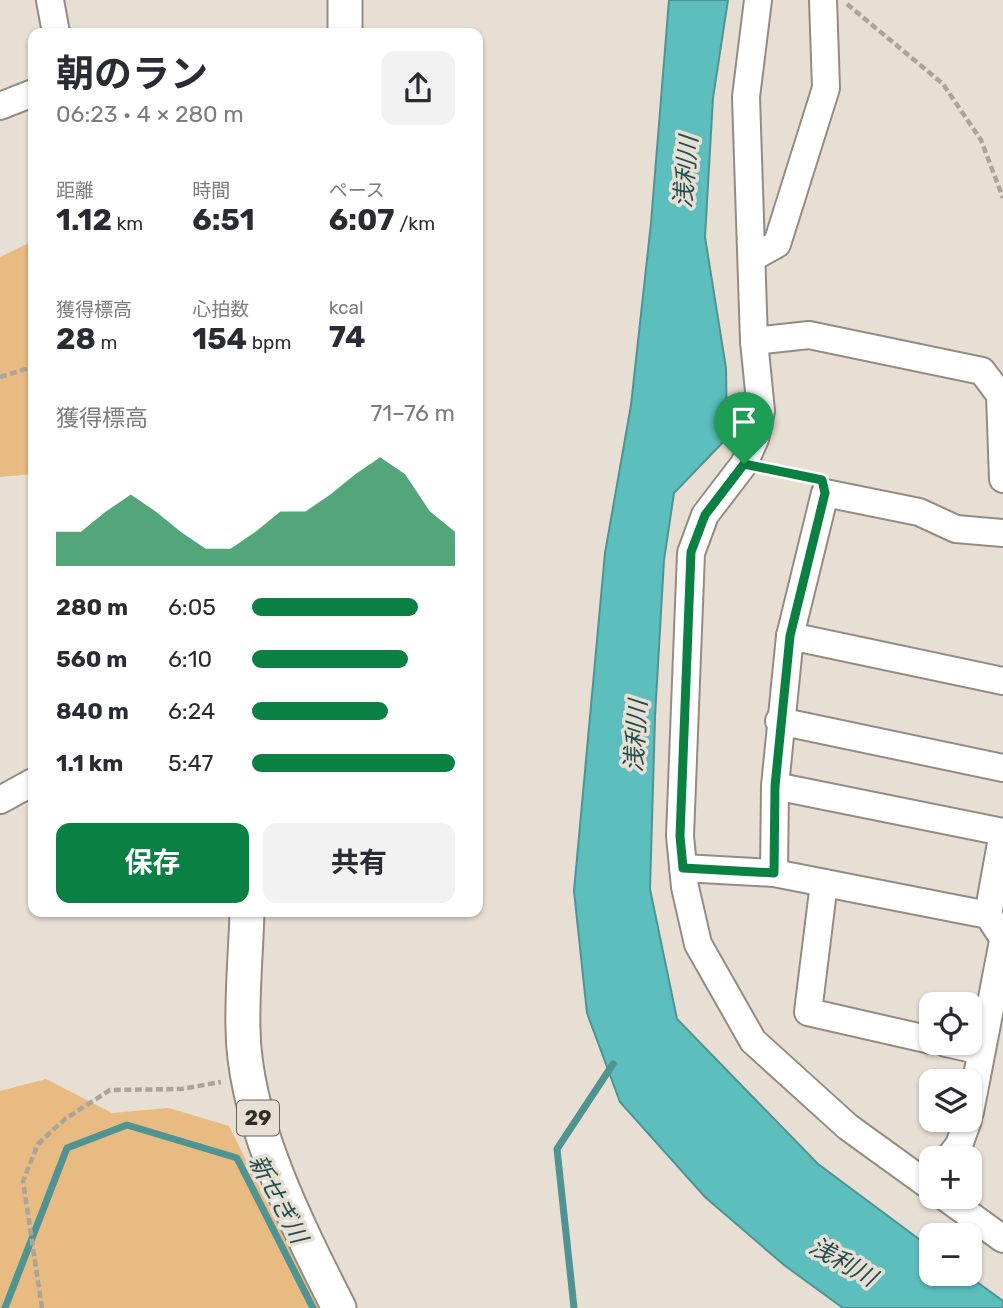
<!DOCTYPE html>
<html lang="ja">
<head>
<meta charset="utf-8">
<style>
	body { margin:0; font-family:Rubik,"Noto Sans JP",sans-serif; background:#f2f2f3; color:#2b2b33; height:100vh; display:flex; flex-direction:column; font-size:26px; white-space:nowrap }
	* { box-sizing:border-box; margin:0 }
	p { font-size:23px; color:#7c7c81 }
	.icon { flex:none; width:38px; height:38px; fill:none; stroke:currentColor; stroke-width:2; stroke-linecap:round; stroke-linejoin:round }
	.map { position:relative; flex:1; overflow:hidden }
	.details { position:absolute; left:28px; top:28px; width:455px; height:889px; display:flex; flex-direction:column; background:#fff; border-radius:14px; box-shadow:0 2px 5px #0004 }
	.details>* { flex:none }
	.fabs { position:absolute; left:919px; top:992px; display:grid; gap:14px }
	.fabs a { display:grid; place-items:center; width:63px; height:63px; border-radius:14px; background:#fff; box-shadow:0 2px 5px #0004; font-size:35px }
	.pin { position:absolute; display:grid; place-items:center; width:60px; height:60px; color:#fff; margin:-72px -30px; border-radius:50% 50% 50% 0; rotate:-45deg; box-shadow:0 0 7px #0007 }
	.pin .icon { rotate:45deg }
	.round { display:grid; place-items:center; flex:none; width:74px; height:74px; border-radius:14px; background:#f2f2f3 }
	.summary { display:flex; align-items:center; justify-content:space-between; height:119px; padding:0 28px }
	h1 { font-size:38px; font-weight:700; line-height:52px }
	.metrics { display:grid; grid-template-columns:repeat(3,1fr); gap:10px; height:119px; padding:7px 28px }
	.metrics div { display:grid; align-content:center }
	.metrics b { font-size:30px; font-weight:700 }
	.metrics small { font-size:19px; font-weight:400 }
	.metrics p { font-size:19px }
	.chart { height:196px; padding:14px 28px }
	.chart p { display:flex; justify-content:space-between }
	.chart svg { width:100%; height:126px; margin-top:7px; fill:#0b8043; opacity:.7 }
	.button { display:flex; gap:14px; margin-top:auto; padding:14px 28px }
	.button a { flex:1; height:80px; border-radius:14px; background:#0b8043; color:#fff; font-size:28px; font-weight:700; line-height:80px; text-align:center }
	.button a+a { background:#f2f2f3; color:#2b2b33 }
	ul { padding:0 28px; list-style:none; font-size:23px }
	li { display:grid; grid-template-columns:112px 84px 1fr; align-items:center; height:52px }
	li i { height:18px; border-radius:9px; background:#0b8043 }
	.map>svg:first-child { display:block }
	.green { fill:#e8bb82 }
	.water { fill:#5cbfbe; stroke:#4f9492; stroke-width:2 }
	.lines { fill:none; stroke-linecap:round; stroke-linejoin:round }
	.stream { stroke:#4f9492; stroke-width:7 }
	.minor-casing { stroke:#948c83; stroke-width:30 }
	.major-casing { stroke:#948c83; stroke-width:37 }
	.path { stroke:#aba49c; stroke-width:4.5; stroke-dasharray:7 3.5; stroke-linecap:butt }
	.minor { stroke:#fff; stroke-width:26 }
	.major { stroke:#fff; stroke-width:33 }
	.route-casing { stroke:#fff; stroke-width:14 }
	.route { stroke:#0b8043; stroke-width:9 }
	.labels { text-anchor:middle; stroke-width:7; stroke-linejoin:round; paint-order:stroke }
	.shield { fill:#e7ded4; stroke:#68635d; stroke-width:2 }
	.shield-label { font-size:21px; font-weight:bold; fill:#312e2a }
	.water-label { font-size:24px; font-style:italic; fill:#214e4e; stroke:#e7ded4 }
</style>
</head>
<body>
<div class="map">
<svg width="1003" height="1308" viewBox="0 0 1003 1308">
	<rect width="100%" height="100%" fill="#e7ded4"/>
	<g class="green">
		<polygon points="33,241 33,474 0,477 0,257"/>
		<polygon points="46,1079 112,1113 169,1108 229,1126 319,1308 0,1308 0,1091"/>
	</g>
	<polygon class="water" points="669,0 728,0 713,98 705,237 726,368 727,438 674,493 664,560 655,717 650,889 677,1019 818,1164 931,1248 931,1274 966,1274 1003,1301 1003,1308 843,1308 784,1265 705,1197 620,1102 587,1013 574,891 605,553 631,405 651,223"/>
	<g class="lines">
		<g class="stream">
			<polyline points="5,1308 67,1148 127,1125 237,1158 313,1308"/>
			<polyline points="574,1308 557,1149 613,1064"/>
		</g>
		<defs>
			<g id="minor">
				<polyline points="50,0 56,33"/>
				<polyline points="758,0 746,97 754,341 761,411 755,439 744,464 705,515 691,553 680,836 685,887 698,944 753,1041 848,1127 931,1187"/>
				<polyline points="0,106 33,93"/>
				<polyline points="752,258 777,244 826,88 823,0"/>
				<polyline points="754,341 809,335 982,371 1000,395 1003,479"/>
				<polyline points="790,636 1003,681"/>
				<polyline points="779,721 1003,768"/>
				<polyline points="775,786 1003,832"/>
				<polyline points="0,800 33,782"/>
				<polyline points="683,868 774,873 988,915 1003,938"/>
				<polyline points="774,873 775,786 790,636 825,493 919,512 956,529 1003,533"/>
				<polyline points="824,883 808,1012 931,1040"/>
				<polyline points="988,915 1003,832"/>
				<polyline points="946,1043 981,1051"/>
				<polyline points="970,1112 1003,941"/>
				<polyline points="949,1158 959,1145 968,1120"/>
				<polyline points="945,1197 1003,1239"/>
			</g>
			<g id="major">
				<polyline points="345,0 345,33"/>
				<path d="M247,912C246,950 242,990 243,1029C244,1121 298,1227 339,1308"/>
			</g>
		</defs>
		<use href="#minor" class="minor-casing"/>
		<use href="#major" class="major-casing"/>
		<g class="path">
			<polyline points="847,4 943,84 981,140 1003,198"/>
			<polyline points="0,377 33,367"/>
			<polyline points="767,469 806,477"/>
			<polyline points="42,1308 23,1181 38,1144 65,1119 110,1090 181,1089 221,1082"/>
		</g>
		<use href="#minor" class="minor"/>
		<use href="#major" class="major"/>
	</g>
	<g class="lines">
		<defs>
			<polygon id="route" points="744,464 822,480 825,493 790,636 775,786 774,873 683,868 680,836 691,552 705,515"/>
		</defs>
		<use href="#route" class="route-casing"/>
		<use href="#route" class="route"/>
	</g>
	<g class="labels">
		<rect class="shield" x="237" y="1100.5" width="42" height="35" rx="5"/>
		<g class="shield-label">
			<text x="258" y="1125">29</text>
		</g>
		<g class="water-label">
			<text transform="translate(686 172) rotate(-85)" y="8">浅利川</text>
			<text transform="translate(636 736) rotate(-86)" y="8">浅利川</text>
			<text transform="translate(278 1199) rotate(62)" y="8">新せぎ川</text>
			<text transform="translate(843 1262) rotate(30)" y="8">浅利川</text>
		</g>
	</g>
</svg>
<div class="fabs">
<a><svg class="icon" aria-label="locate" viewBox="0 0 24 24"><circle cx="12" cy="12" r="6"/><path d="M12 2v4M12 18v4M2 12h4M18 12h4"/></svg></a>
<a><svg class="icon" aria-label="layers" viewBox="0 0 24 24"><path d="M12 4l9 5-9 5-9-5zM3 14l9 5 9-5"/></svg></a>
<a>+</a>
<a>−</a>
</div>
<div class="pin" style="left:744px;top:464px;background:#1e9e55"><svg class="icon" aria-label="arrive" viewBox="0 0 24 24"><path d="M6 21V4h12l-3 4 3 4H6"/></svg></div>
<section class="details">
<div class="summary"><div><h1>朝のラン</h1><p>06:23 · 4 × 280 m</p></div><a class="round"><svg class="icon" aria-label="share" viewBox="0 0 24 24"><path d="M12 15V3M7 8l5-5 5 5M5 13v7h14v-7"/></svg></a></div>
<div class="metrics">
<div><p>距離</p><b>1.12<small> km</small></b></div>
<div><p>時間</p><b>6:51</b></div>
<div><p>ペース</p><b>6:07<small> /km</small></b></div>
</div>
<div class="metrics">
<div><p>獲得標高</p><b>28<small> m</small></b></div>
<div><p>心拍数</p><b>154<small> bpm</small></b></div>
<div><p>kcal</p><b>74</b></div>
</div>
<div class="chart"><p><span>獲得標高</span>71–76 m</p>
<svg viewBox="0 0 160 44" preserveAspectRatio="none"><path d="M0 44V32L10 32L20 25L30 19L40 25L50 32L60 38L70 38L80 32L90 25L100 25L110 19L120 12L130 6L140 12L150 25L160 32V44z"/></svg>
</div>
<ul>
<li><b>280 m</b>6:05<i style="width:82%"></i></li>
<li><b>560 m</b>6:10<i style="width:77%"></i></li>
<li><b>840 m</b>6:24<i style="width:67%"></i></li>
<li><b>1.1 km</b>5:47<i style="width:100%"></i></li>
</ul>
<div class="button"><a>保存</a><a>共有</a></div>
</section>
</div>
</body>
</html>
